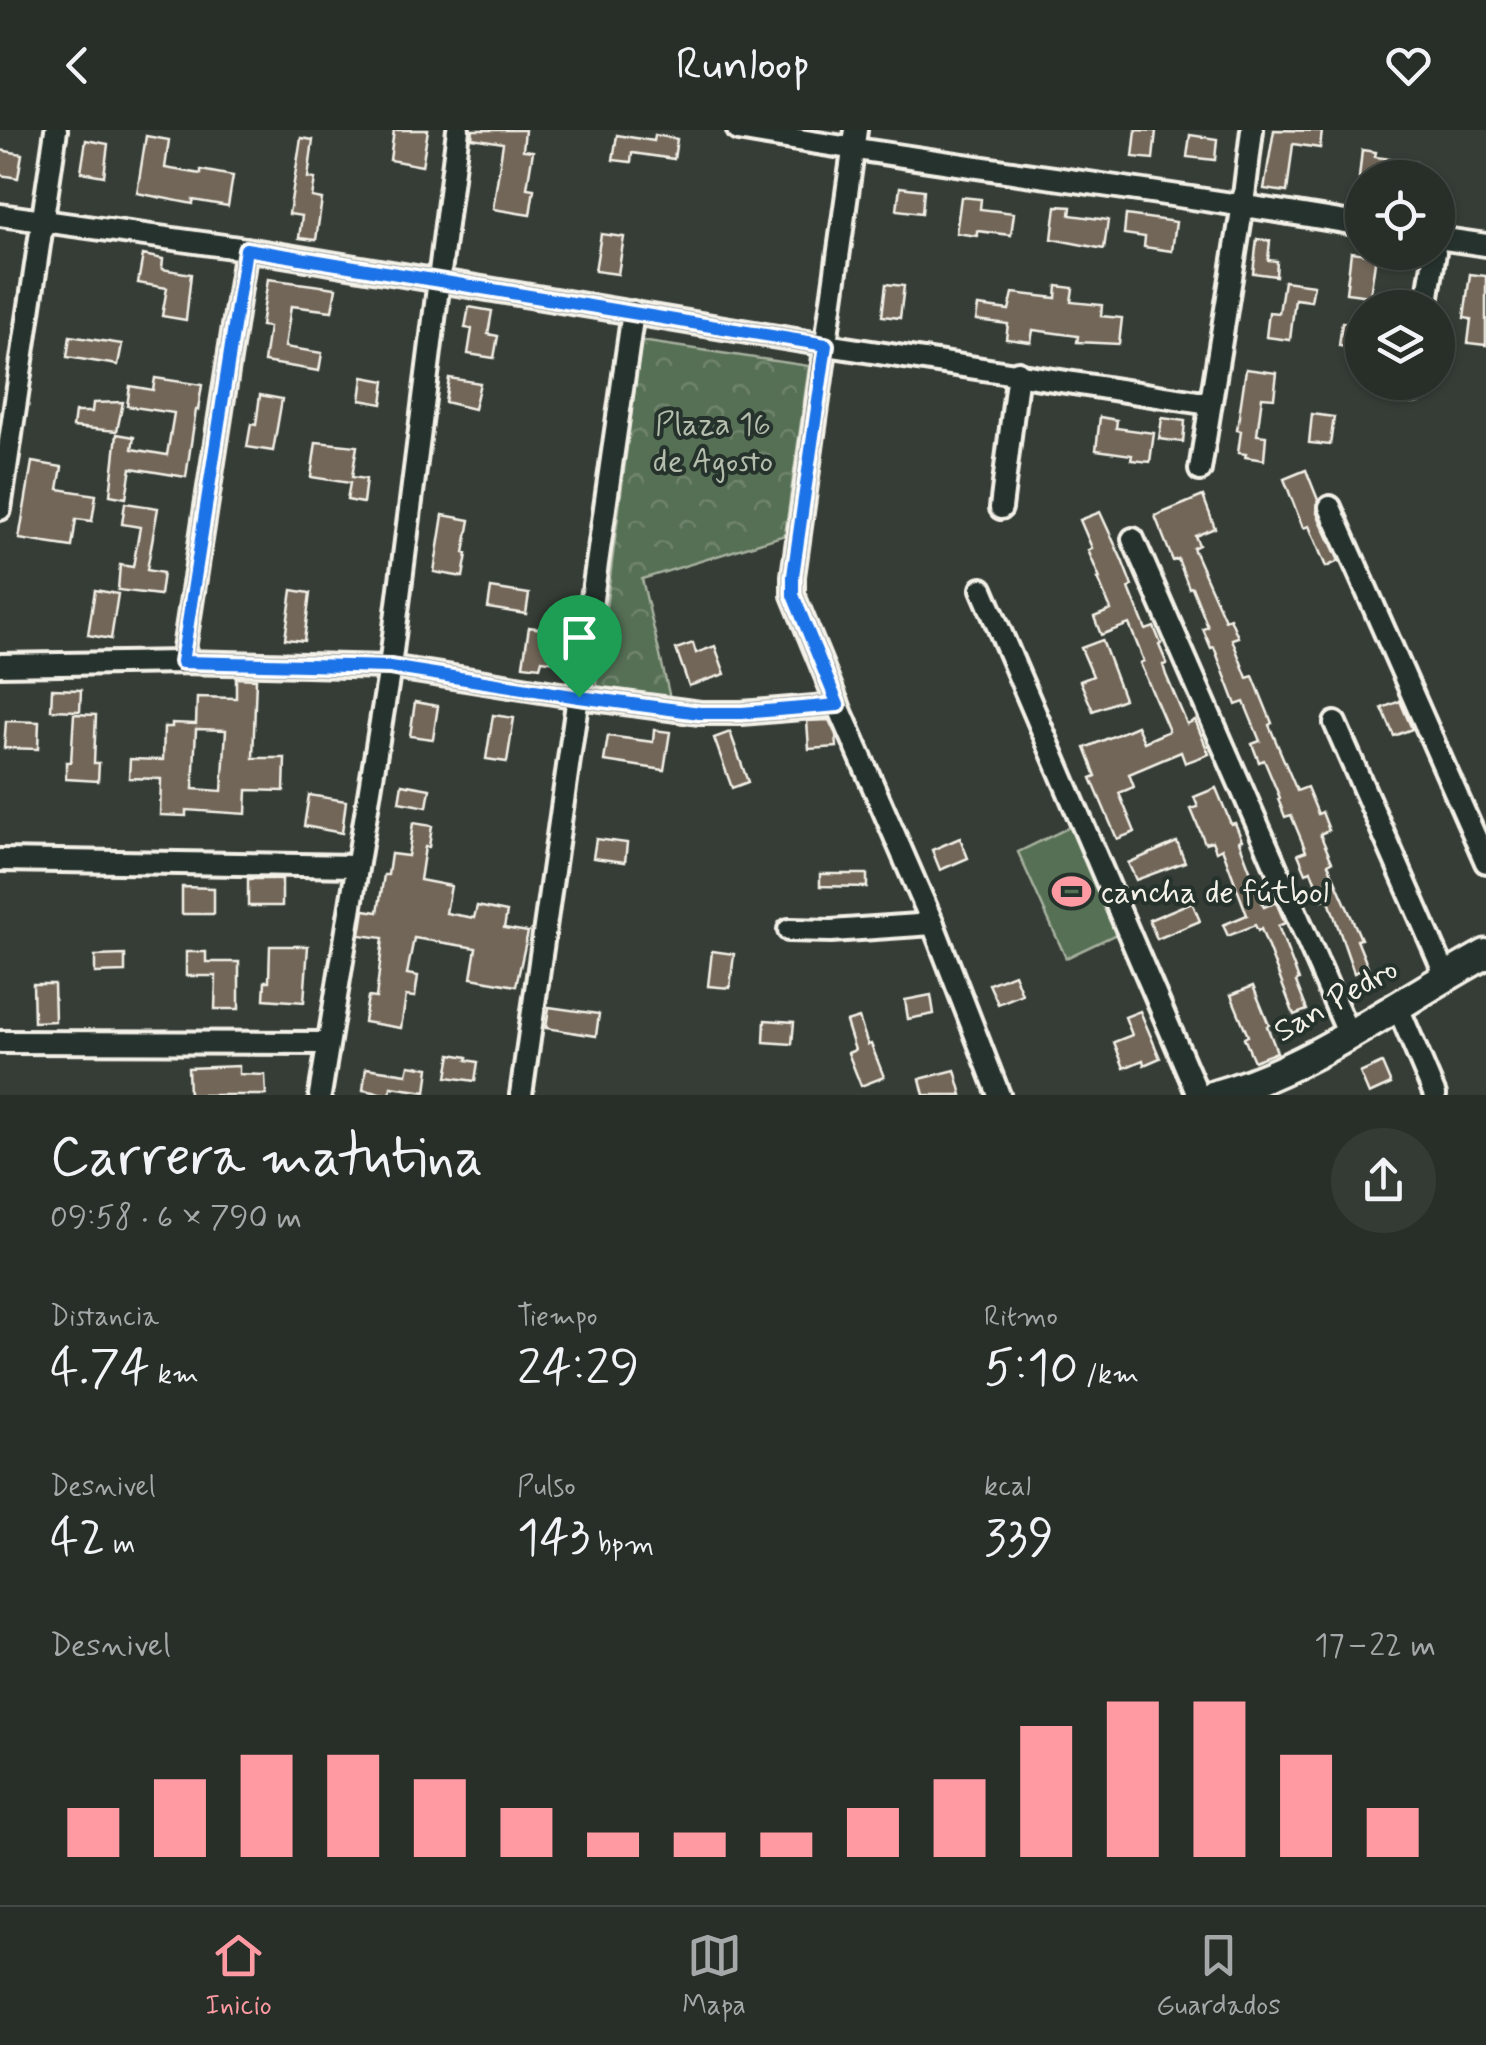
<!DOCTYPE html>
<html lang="es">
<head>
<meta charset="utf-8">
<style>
	body { margin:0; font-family:Mynerve,sans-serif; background:#343a34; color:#f1f3f6; height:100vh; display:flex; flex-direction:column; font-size:38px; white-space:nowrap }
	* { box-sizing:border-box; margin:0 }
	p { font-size:32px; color:#a5a8a8 }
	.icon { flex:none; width:55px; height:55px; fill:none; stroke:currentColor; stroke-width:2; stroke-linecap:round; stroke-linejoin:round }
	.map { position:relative; height:965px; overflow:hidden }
	.side { display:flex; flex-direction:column; background:#282e28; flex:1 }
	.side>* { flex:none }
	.controls { position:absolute; left:1345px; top:30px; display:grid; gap:20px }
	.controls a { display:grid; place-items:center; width:110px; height:110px; border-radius:50%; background:#282e28; box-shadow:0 2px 8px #0004,0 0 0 2px #444a45; font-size:50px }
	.pin { position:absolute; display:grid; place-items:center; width:85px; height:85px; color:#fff; margin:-102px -42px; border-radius:50% 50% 50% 0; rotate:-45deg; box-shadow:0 0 10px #0007 }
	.pin .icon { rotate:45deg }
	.round { display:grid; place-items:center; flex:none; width:105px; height:105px; border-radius:52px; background:#343a34 }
	.overview { display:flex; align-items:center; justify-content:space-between; height:170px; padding:0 50px }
	h1 { font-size:55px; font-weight:600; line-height:75px }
	.figures { display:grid; grid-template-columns:repeat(3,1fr); gap:15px; height:170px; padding:10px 50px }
	.figures div { display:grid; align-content:center }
	.figures b { font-size:50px; font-weight:600 }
	.figures small { font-size:28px; font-weight:400 }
	.figures p { font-size:28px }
	.chart { height:280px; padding:20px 50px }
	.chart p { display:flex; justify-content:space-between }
	.chart svg { width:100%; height:180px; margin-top:10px; stroke:#ff9aa2; stroke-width:6 }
	header { display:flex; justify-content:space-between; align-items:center; height:130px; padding:0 50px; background:#282e28; font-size:45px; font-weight:600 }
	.tabs { display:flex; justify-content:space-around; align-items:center; height:140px; border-top:2px solid #444a45; background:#282e28; font-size:28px; color:#a5a8a8 }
	.tabs a { display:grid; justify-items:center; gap:5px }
	.tabs .selected { color:#ff9aa2 }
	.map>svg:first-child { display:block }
	.forest { fill:url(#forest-crowns); stroke:#a6b09e; stroke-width:2.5 }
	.pitch { fill:#576f54; stroke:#a6b09e; stroke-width:2.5 }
	.building { fill:#716659; stroke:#f4f1e8; stroke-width:2.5; fill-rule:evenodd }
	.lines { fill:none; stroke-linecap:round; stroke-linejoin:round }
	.street-casing { stroke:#f4f1e8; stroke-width:28 }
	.secondary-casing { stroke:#f4f1e8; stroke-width:35 }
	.street { stroke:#26332d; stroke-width:20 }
	.secondary { stroke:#26332d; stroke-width:28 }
	.route-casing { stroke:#fff; stroke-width:20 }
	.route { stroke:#1a73e8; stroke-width:12 }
	.labels { text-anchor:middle; stroke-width:8; stroke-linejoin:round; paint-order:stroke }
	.park-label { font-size:32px; fill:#b5bdad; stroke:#26332d }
	.poi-label { font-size:32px; fill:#f4f1e8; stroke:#26332d; text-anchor:start }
	.street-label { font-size:32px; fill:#f4f1e8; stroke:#26332d }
</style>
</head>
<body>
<header><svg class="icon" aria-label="back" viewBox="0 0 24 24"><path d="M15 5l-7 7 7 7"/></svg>Runloop<svg class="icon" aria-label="heart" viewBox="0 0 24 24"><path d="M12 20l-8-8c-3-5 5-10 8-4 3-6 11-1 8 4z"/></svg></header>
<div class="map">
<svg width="1486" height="965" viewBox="0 0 1486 965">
	<defs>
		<pattern id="forest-crowns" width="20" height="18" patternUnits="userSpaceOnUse" patternTransform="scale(2.5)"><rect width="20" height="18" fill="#576f54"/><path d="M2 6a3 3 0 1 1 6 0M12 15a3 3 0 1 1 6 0" fill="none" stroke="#70846d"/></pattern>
	</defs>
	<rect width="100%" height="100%" fill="#353d36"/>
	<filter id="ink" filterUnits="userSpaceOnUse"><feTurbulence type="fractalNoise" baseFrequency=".01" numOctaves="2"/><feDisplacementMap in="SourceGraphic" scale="20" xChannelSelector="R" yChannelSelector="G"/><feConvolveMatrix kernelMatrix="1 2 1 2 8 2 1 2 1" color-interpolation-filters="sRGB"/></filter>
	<g filter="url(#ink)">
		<polygon class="forest" points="641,211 809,236 785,405 642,449 670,568 595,561"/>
		<polygon class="pitch" points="1076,694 1125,800 1066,828 1018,722"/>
		<g class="building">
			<polygon points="394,0 428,0 422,36 390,30"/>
			<polygon points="473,0 525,0 523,20 533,21 527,58 534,59 530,85 493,79 503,13 472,8"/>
			<polygon points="1136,0 1156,1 1153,29 1133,27"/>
			<polygon points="1274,0 1322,1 1320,18 1293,14 1287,62 1264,59"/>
			<polygon points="617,5 654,11 655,5 677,9 674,29 632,23 631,32 613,30"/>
			<polygon points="1190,5 1217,9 1215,30 1187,27"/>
			<polygon points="146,6 169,10 165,38 201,44 201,40 233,46 228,76 193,70 193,74 137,63"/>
			<polygon points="301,8 313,10 308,48 315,49 312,67 322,69 316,110 299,108 302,86 289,84"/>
			<polygon points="86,10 108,14 104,46 81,42"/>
			<polygon points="0,20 22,24 18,48 0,45"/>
			<polygon points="1362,20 1376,22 1375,27 1416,32 1414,48 1359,48"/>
			<polygon points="900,57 924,60 922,83 897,80"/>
			<polygon points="961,67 981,69 980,79 1014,83 1011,105 977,101 977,106 956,103"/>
			<polygon points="1056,76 1071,77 1070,85 1108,90 1104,119 1052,109"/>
			<polygon points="1126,85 1176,92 1172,121 1144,117 1145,107 1124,104"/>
			<polygon points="601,104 624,107 618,144 595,141"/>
			<polygon points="1257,109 1270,111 1268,130 1277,131 1276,146 1253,143"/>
			<polygon points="1351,122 1376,125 1370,166 1346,163"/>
			<polygon points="143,125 163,129 162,139 191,144 186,190 162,186 167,158 138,153"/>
			<polygon points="1470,144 1486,146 1486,215 1468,213 1471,189 1464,188"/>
			<polygon points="268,149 336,158 332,181 291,176 285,217 322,223 319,241 264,232 269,197 261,196"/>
			<polygon points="1284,151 1314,155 1311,171 1295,169 1290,210 1266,207 1269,182 1279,183"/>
			<polygon points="886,154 904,156 900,188 882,186"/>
			<polygon points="1057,156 1073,158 1071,172 1102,175 1101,186 1122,188 1119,214 1077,212 1078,206 1033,200 1031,212 1006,209 1008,194 976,190 978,176 1009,180 1013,163 1056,168"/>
			<polygon points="469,177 492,181 488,204 498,206 494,228 468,224 472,199 465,198"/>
			<polygon points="1342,192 1362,194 1362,219 1339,216"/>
			<polygon points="70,206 122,214 118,235 67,227"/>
			<polygon points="1246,239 1277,243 1274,268 1262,267 1257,305 1266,306 1264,330 1245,327 1246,324 1238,323 1241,301 1237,300"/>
			<polygon points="363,247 385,251 382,274 360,270"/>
			<polygon points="155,248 202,255 198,280 196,280 186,347 131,338 126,368 110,365 117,304 134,307 132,319 167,325 174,283 127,276 130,256 153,260"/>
			<polygon points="449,248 480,253 474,279 445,272"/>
			<polygon points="260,265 282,269 273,321 247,317 251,294 256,295"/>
			<polygon points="123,272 117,301 73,297 75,282 92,282 93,273"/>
			<polygon points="1312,284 1334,287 1330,315 1309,313"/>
			<polygon points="1100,287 1117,290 1116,298 1154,303 1150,332 1131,330 1132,325 1096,320"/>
			<polygon points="1162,288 1185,291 1183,312 1159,309"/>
			<polygon points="316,312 357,316 352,347 366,349 363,373 347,370 350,353 311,347"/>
			<polygon points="32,332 62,337 58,359 96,365 92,391 76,389 72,417 19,409"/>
			<polygon points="1306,340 1318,370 1317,383 1339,431 1326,437 1309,396 1303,398 1284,349"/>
			<polygon points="1203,366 1215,398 1195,406 1199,415 1193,418 1225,490 1230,488 1238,507 1232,509 1247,548 1253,546 1272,593 1269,595 1297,661 1307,657 1318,684 1322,682 1329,700 1320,704 1332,732 1328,734 1361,809 1357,810 1368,837 1354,843 1328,768 1322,770 1311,741 1306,743 1298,724 1306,721 1291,685 1285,687 1278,669 1280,668 1264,630 1259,632 1252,614 1260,611 1244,572 1236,575 1214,517 1211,518 1203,499 1208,497 1192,457 1189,458 1178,429 1173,431 1155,386"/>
			<polygon points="125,373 158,378 147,440 163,443 160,465 118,460 120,435 133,437 140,397 122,394"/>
			<polygon points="1100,382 1122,430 1132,456 1129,458 1146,500 1154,497 1161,514 1159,515 1167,534 1163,535 1166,545 1187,594 1195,590 1209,624 1185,633 1181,622 1129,644 1134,657 1119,663 1135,702 1117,709 1091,648 1096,646 1085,618 1137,596 1144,612 1169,601 1140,533 1144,531 1129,494 1101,505 1094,487 1111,480 1098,449 1100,449 1088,420 1092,418 1080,390"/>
			<polygon points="443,385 470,390 464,423 467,424 463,447 434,442"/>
			<polygon points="491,458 529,464 526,484 488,478"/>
			<polygon points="95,460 118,464 111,509 88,505"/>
			<polygon points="292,460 310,463 304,511 285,509"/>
			<polygon points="529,497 562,502 558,532 542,530 540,537 523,535"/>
			<polygon points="1102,510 1124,569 1093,581 1080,551 1093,546 1081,518"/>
			<polygon points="693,513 696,523 715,516 725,544 689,556 676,519"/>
			<path d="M236,548L256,549L253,628H285L284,661L247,660L246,684L186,680V686L160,685L161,649L129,648L130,629L163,630L164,597H172V593L196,594L197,567L236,568ZM196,599L226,600L222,661L193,659Z"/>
			<polygon points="52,559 81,560 80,581 51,580"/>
			<polygon points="1400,571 1412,599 1394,606 1382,578"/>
			<polygon points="415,572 438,576 433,609 410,606"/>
			<polygon points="74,584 96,585 94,633 99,633 98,651 66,649 66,632 71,632"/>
			<polygon points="493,585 514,588 507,632 486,629"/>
			<polygon points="829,590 836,605 837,617 809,619 807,591"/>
			<polygon points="6,591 39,592 38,619 4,618"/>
			<polygon points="654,600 670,602 664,640 604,631 608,606 653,612"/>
			<polygon points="730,602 748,652 732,658 714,608"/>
			<polygon points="402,654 430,659 427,677 399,672"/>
			<polygon points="1216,658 1231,694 1235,693 1242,710 1239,711 1264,777 1276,772 1285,793 1278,796 1299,850 1296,852 1307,880 1294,885 1261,799 1258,801 1255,795 1228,806 1223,795 1247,785 1222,718 1216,721 1212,711 1205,713 1191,679 1198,677 1194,667"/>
			<polygon points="309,665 346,671 342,703 304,696"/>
			<polygon points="413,693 432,696 429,717 425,717 420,750 451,756 446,783 474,788 477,776 507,782 504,798 528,802 516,856 471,848 476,818 414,808 407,844 418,846 415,867 406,866 401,898 364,892 368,867 376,868 383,808 360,805 364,780 378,782 384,745 388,745 391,724 408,726"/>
			<polygon points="960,708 968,728 940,740 932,720"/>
			<polygon points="596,709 627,713 625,732 593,728"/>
			<polygon points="1177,712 1185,732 1136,750 1128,733"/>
			<polygon points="820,744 867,744 867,757 820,756"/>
			<rect x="248" y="749" width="34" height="27"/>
			<polygon points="182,757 214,758 214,784 182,784"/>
			<polygon points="1192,772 1200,791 1157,809 1149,790"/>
			<polygon points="270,816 308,816 304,872 264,869 265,851 269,851"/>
			<polygon points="712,821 734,824 730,858 708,856"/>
			<polygon points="186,822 206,822 206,832 239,832 239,879 215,879 216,846 186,846"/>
			<polygon points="125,825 125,842 95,843 95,826"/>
			<polygon points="1014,844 1022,864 998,874 989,854"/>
			<polygon points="33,854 54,854 55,891 34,892"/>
			<polygon points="1253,856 1269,895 1267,896 1277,922 1254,931 1244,908 1248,906 1231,865"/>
			<polygon points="931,865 934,884 908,889 905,870"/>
			<polygon points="549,877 599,884 596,906 546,898"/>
			<polygon points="1140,881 1160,928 1144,935 1143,930 1124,938 1114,912 1132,905 1125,887"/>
			<polygon points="859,888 868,915 871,914 884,947 861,956 848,923 855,920 846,892"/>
			<polygon points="765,890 794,892 792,914 764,912"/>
			<polygon points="451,924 468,927 467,930 478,932 475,951 447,947"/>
			<polygon points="1382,933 1391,954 1369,964 1360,943"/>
			<polygon points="409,935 429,938 426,962 391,957 390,965 363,960 366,938 407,944"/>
			<polygon points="239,936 239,944 265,945 266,965 189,965 188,938"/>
			<polygon points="955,940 962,965 924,965 920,949"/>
		</g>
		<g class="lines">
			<defs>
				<g id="street">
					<path d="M738,0C946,36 1155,59 1362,95"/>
					<polyline points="856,0 793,446 793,465 838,575 933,794 999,965"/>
					<polyline points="0,85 246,119 826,215 1210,274"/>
					<polyline points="1438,108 1486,115"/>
					<polyline points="1426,178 1435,122"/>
					<polyline points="1413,261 1414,252"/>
					<polyline points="1200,340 1243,74 1252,0"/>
					<polyline points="1330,377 1486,732"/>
					<polyline points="1001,378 1018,242"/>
					<polyline points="0,379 56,0"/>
					<polyline points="1133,409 1349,905"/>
					<polyline points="982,459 1198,965"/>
					<polyline points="182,532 246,119"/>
					<polyline points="0,535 182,532 390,537 579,567 700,583 742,583 838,575"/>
					<polyline points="1335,593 1446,846"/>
					<polyline points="0,730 356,736"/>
					<polyline points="789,800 831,801 933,794"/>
					<polyline points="1397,875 1435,965"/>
					<polyline points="0,912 328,913"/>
					<polyline points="320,965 390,537 458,0"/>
					<polyline points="521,965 633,182"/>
				</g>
				<path id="secondary" d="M1215,965C1313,938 1398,872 1486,824"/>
			</defs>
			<use href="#street" class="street-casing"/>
			<use href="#secondary" class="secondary-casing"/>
			<use href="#street" class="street"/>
			<use href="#secondary" class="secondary"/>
		</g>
	</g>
	<g class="lines" filter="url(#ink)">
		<defs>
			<polygon id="route" points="246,119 826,215 793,446 793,465 838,575 742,583 700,583 579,567 390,537 182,532"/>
		</defs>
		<use href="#route" class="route-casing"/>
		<use href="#route" class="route"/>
	</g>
	<defs>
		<symbol id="stadium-bare" viewBox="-9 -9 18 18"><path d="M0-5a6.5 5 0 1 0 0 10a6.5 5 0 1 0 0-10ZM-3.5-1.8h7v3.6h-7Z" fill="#ff9aa2" stroke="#26332d" stroke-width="2.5" paint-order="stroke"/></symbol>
	</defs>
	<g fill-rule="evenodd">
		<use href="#stadium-bare" x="1044" y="734" width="55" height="55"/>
	</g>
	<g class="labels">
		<g class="park-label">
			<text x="713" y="304">Plaza 16<tspan x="713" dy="37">de Agosto</tspan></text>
		</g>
		<g class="poi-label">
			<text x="1101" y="772">cancha de fútbol</text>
		</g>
		<g class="street-label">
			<text transform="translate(1335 869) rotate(-30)" y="11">San Pedro</text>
		</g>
	</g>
</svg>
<div class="controls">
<a><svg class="icon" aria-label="locate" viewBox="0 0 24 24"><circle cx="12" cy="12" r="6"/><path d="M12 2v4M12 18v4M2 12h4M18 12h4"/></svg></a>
<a><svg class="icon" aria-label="layers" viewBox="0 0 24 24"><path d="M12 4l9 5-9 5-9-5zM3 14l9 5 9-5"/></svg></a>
</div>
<div class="pin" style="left:579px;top:567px;background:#1e9e55"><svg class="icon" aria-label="arrive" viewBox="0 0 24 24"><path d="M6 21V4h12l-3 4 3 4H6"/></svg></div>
</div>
<section class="side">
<div class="overview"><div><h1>Carrera matutina</h1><p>09:58 · 6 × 790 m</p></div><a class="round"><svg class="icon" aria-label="share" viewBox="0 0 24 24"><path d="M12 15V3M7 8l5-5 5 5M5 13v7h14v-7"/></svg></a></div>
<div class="figures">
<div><p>Distancia</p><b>4.74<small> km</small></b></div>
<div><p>Tiempo</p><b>24:29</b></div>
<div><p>Ritmo</p><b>5:10<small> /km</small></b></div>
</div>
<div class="figures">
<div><p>Desnivel</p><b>42<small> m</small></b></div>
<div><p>Pulso</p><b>143<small> bpm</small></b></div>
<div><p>kcal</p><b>339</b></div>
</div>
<div class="chart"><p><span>Desnivel</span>17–22 m</p>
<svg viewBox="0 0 160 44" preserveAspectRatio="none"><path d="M5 44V32M15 44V25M25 44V19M35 44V19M45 44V25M55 44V32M65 44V38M75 44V38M85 44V38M95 44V32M105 44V25M115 44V12M125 44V6M135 44V6M145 44V19M155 44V32"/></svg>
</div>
</section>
<nav class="tabs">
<a class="selected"><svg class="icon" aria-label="home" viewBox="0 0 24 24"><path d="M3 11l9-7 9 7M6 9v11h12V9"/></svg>Inicio</a>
<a><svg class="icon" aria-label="map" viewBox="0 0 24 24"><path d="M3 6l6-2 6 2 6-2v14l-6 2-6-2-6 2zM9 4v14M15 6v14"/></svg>Mapa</a>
<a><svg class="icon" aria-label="saved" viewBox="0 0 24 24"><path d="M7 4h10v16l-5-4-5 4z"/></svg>Guardados</a>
</nav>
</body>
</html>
